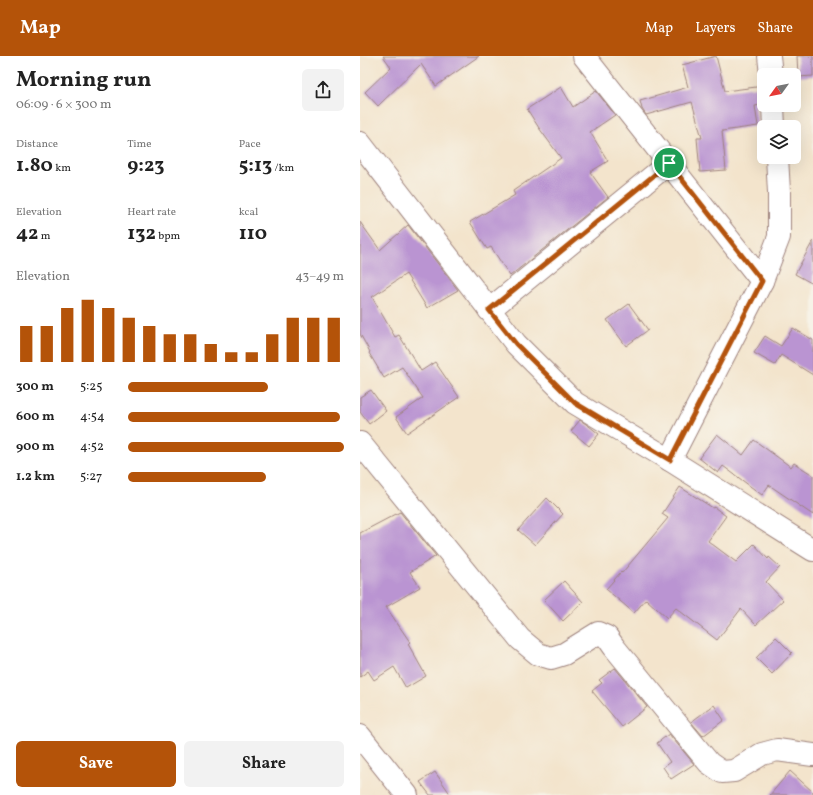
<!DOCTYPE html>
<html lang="en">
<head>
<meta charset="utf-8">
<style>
	body { margin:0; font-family:Vollkorn,serif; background:#f2f2f2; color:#222; height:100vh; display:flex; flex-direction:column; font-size:15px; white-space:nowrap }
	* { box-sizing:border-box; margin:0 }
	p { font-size:13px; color:#767676 }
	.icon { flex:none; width:22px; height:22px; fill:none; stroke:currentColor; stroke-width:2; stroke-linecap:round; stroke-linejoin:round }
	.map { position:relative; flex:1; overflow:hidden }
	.panel { display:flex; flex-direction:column; background:#fff; width:360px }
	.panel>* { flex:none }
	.needle { width:26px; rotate:237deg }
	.tools { position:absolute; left:397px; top:12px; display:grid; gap:8px }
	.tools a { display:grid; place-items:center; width:44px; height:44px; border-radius:6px; background:#fff; box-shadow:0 4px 16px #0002; font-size:20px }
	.pin { position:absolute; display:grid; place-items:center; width:34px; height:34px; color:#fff; margin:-17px; border:2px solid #fff; border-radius:50%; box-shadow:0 1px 4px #0007 }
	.round { display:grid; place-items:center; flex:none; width:42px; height:42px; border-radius:6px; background:#f2f2f2 }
	.head { display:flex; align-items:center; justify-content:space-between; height:68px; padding:0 16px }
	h1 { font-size:22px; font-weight:700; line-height:30px }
	.metrics { display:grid; grid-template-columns:repeat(3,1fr); gap:6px; height:68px; padding:4px 16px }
	.metrics div { display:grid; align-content:center }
	.metrics b { font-size:20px; font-weight:700 }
	.metrics small { font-size:11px; font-weight:400 }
	.metrics p { font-size:11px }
	.chart { height:112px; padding:8px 16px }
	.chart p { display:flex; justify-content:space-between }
	.chart svg { width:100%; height:72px; margin-top:4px; stroke:#b45309; stroke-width:6 }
	.action { display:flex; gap:8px; margin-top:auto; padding:8px 16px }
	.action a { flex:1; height:46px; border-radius:6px; background:#b45309; color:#fff; font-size:16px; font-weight:700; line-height:46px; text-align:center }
	.action a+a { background:#f2f2f2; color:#222 }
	ul { padding:0 16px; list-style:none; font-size:13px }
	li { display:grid; grid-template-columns:64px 48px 1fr; align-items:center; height:30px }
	li i { height:10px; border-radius:5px; background:#b45309 }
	header { display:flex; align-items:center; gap:24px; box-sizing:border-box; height:56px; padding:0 20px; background:#b45309; color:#fff }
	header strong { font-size:19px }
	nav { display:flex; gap:22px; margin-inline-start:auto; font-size:14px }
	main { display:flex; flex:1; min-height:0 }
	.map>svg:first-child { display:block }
	.building { fill:#ba94d2 }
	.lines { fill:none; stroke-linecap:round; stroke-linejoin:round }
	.minor-casing { stroke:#9e827c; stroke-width:24 }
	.minor { stroke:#fff; stroke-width:22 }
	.route-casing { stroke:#fff; stroke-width:8 }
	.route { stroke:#b45309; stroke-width:5 }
</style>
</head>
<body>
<header>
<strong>Map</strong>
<nav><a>Map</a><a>Layers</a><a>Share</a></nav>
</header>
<main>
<section class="panel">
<div class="head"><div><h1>Morning run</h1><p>06:09 · 6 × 300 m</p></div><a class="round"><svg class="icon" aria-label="share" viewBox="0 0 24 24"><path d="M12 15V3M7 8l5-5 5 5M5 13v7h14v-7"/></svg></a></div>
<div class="metrics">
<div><p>Distance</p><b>1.80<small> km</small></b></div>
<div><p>Time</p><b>9:23</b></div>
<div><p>Pace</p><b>5:13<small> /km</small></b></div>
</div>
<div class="metrics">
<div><p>Elevation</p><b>42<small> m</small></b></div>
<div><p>Heart rate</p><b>132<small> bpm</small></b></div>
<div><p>kcal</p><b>110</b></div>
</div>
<div class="chart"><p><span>Elevation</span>43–49 m</p>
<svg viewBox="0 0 160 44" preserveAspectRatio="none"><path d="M5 44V22M15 44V22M25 44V11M35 44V6M45 44V11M55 44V17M65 44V22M75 44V27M85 44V27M95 44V33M105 44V38M115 44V38M125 44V27M135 44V17M145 44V17M155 44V17"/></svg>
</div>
<ul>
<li><b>300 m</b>5:25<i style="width:65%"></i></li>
<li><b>600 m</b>4:54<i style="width:98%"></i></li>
<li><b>900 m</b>4:52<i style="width:100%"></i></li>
<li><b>1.2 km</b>5:27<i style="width:64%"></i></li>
</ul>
<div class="action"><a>Save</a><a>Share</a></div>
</section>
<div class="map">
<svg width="453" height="739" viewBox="0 0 453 739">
	<rect width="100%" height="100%" fill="#f7f3e8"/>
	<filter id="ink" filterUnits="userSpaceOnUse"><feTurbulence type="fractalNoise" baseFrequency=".025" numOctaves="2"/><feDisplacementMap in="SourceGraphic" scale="8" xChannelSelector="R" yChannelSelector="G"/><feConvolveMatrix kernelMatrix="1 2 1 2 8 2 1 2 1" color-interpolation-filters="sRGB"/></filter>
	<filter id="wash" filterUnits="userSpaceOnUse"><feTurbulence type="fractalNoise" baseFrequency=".012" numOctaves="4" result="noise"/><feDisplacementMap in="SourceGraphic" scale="16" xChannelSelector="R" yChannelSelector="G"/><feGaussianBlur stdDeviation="0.9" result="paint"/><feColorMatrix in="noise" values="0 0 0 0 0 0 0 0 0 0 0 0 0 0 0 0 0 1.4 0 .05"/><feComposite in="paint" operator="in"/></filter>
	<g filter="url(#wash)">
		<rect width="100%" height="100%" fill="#f3e4cc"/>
		<g id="blocks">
			<g class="building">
				<polygon points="23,0 119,0 76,30 61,8 18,50 5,36 31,11"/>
				<polygon points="356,0 365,35 404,30 404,41 402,44 401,49 395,50 398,70 362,75 366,114 340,116 337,82 342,82 332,46 286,59 282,53 280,45 328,31 322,9"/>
				<polygon points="437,0 453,0 453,20 438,21"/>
				<polygon points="201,31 213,51 236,35 255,59 230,76 248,105 230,116 248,141 150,220 131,191 127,193 110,166 155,139 153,135 201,102 179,72 167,53"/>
				<polygon points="0,166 20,194 48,169 98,234 67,252 46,218 12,241 35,281 39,279 61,315 75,306 99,341 47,377 36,361 63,342 42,311 24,322 9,297 10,296 0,278"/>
				<polygon points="453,185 453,228 435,218"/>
				<polygon points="269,248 288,274 266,290 247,264"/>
				<polygon points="433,272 453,284 453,319 421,299 415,309 394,297 405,280 421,290"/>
				<polygon points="11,334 26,355 9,368 0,356 0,341"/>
				<polygon points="220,364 229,370 239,378 229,390 211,375"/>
				<polygon points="357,378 383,399 394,384 431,411 434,407 453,419 453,459 409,429 402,439 363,410 358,417 339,402"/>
				<polygon points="320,431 353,452 354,451 366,460 348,485 376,506 394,488 408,503 409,501 420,511 406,526 423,544 396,569 381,553 357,584 316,552 307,562 286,543 274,557 246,533 261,516 262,517 308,462 302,458"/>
				<polygon points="187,442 203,458 175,489 158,474"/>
				<polygon points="40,456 76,500 50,516 60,531 26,551 50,586 48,588 66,620 46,632 34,611 14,624 8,615 0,621 0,477"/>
				<polygon points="204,525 223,546 203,565 184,544"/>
				<polygon points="416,581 432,597 412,618 396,602"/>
				<polygon points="255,612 287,651 262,671 232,635 242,627 239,624"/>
				<polygon points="354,649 364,664 343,680 331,666"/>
				<polygon points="309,678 334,708 311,723 303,711 310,706 297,687"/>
				<polygon points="430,715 453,736 453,739 410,739"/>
				<polygon points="75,716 91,739 70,739 60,726"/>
			</g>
		</g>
	</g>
	<g filter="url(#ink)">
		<use href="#blocks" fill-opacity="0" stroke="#9e827c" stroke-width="1"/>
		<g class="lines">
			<defs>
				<g id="minor">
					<polyline points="224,0 402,225"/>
					<polyline points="409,0 411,19"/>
					<polyline points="413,49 414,71"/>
					<polyline points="0,87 156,288 215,347 310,404 453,494"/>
					<polyline points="129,254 309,107"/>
					<polyline points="0,387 160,583 178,598 191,602 204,598 238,577 247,581 254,591 349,707 362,716 374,715 402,698 417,694 453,699"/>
					<polyline points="310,404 402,225 419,181 419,136 417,101"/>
					<polyline points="0,680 47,739"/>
				</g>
			</defs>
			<use href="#minor" class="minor-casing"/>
			<use href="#minor" class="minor"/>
		</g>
	</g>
	<g class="lines" filter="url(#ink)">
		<defs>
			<polygon id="route" points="309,107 402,225 310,404 215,347 156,288 129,254"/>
		</defs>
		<use href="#route" class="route-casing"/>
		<use href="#route" class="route"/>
	</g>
</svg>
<div class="tools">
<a><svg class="needle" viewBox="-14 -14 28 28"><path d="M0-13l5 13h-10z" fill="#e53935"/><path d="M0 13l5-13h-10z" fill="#767676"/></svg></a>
<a><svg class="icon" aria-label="layers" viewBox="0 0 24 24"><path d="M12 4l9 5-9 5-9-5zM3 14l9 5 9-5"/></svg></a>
</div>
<div class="pin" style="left:309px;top:107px;background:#1e9e55"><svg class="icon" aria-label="arrive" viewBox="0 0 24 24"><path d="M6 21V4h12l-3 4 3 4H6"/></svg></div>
</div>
</main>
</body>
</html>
